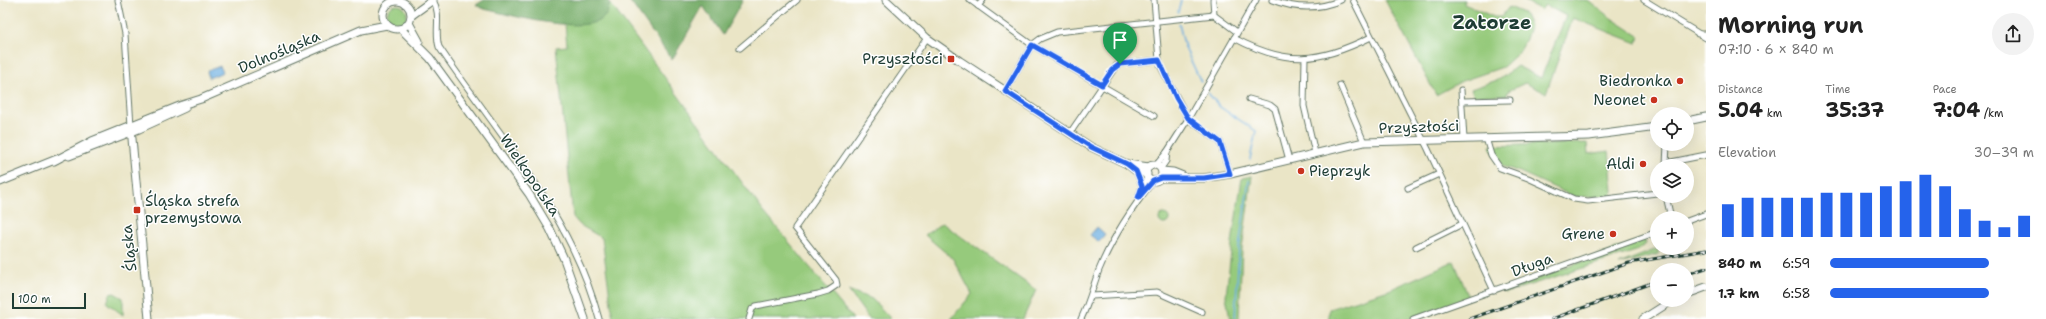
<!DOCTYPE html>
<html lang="en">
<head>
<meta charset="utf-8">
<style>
	body { margin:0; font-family:"Shantell Sans",sans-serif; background:#f2f2f2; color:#222; height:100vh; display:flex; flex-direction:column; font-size:15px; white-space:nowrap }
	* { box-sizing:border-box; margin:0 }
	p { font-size:13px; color:#767676 }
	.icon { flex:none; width:22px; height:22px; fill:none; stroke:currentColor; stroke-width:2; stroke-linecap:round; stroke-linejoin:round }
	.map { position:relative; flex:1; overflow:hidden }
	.sheet { display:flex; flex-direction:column; background:#fff; width:340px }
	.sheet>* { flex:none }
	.controls { position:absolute; left:1650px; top:107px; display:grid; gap:8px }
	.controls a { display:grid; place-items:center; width:44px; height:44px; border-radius:50%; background:#fff; box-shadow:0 4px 16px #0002; font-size:20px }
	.scale { position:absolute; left:12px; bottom:10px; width:74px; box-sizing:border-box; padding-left:4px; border:2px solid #1f3d34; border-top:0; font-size:11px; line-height:14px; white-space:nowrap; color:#1f3d34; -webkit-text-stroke:3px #fff; paint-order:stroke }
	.pin { position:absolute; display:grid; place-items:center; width:34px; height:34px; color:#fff; margin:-41px -17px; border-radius:50% 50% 50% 0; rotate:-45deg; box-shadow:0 0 4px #0007 }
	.pin .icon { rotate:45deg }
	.round { display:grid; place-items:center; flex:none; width:42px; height:42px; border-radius:21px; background:#f2f2f2 }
	.headline { display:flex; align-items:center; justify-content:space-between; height:68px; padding:0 12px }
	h1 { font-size:22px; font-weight:700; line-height:30px }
	.stats { display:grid; grid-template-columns:repeat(3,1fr); gap:6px; height:68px; padding:4px 12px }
	.stats div { display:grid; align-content:center }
	.stats b { font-size:20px; font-weight:700 }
	.stats small { font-size:11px; font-weight:400 }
	.stats p { font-size:11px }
	.chart { height:112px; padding:8px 12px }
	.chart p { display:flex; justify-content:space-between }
	.chart svg { width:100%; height:72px; margin-top:4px; stroke:#2563eb; stroke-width:6 }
	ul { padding:0 12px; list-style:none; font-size:13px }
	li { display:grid; grid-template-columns:64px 48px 1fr; align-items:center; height:30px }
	li i { height:10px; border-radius:5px; background:#2563eb }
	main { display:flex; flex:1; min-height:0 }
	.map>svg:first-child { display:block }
	.green { fill:#96ca7b; stroke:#5a8458 }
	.forest { fill:#78ae6b; stroke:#4c7650 }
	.water { fill:#6caee0; stroke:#46768a }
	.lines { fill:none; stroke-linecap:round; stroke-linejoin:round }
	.stream { stroke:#6caee0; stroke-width:1.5 }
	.street-casing { stroke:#667867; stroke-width:7 }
	.secondary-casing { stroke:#667867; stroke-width:9 }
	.street { stroke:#fff; stroke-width:5 }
	.secondary { stroke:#fff; stroke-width:7 }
	.rail-casing { stroke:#1f3d34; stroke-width:3 }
	.rail { stroke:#fff; stroke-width:1.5; stroke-dasharray:4.5; stroke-linecap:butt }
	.route-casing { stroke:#fff; stroke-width:8 }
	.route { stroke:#2563eb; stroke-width:5 }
	.poi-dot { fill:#c8321e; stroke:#fff; stroke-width:1.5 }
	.labels { text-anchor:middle; stroke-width:3; stroke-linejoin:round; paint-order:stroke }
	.street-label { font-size:15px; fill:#1f3d34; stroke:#fff }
	.poi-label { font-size:15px; fill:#1f3d34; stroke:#fff; text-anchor:end }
	.district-label { font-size:19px; font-weight:bold; fill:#1f3d34; stroke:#fff }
</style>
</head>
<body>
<main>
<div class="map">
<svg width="1706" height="319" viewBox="0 0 1706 319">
	<rect width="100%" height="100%" fill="#fff"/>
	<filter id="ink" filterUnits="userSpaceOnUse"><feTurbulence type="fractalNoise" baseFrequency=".025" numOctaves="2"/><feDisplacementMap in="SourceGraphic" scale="8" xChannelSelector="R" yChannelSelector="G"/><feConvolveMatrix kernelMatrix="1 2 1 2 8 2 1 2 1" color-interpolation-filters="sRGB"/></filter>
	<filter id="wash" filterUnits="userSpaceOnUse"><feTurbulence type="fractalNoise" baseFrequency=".012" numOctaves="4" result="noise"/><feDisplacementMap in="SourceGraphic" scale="16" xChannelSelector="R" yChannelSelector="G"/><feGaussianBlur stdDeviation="0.9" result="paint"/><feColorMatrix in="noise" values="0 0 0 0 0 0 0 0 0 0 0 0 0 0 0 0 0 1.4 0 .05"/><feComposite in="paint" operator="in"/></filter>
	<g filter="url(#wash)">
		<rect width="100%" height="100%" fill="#eae5c6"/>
		<g class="green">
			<polygon points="1385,0 1464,0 1464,4 1494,17 1501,17 1509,7 1524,13 1530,26 1526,39 1517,54 1503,67 1462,81 1436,95"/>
			<polygon points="1523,0 1588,0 1608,16 1639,36 1637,43 1573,18 1546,93 1525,83 1508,91 1507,95 1474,96 1471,89 1500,79 1517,66 1541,78 1566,16 1545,5 1541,10"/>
			<polygon points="610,3 763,211 853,319 613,319 602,238 580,225 573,217 556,47 567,46 565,24 582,24 606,15"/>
			<circle cx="397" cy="15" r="10"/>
			<polygon points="1587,143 1588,154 1609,151 1613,191 1611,196 1575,197 1520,172 1502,166 1497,161 1490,146"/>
			<polygon points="1252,176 1242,248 1239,319 1230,319 1226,296 1232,243 1242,178"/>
			<circle cx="1164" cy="219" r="5"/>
			<polygon points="942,223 1036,290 1023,319 951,319 972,294 953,259 925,235"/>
			<polygon points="1641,240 1645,240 1646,244 1639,250 1505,293 1502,291"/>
			<polygon points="1657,249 1659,254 1619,264"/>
			<polygon points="1454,261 1469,298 1407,319 1329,319 1329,309 1389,290"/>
			<polygon points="848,290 872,299 891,319 869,319"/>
			<polygon points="114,293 123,298 123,315 107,303 110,294"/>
		</g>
		<g class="forest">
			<path d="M484,0H608L610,3C609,6 608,12 606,15C590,38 507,14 484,9L476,5Z"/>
			<polygon points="629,0 743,0 723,35 703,6 672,60"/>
		</g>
		<g class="water">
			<polygon points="220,66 223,72 209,78 207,71"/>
			<polygon points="1097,227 1105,234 1099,242 1090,235"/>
		</g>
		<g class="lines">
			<g class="stream">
				<polyline points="1178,12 1181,0"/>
				<polyline points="1179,24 1185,48 1201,82"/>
				<polyline points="1208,93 1220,107 1256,131 1250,159"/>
				<polyline points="1235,319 1239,248 1249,180"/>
			</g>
		</g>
	</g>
	<g filter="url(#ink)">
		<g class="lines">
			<defs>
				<g id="street">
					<polyline points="118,0 125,34 131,126"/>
					<path d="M433,0C442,15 434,31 439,47C499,136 571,213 599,319"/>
					<polyline points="970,0 1032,45 1154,116"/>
					<polyline points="1154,0 1159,60 1161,67 1188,119 1220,142 1230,174"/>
					<polyline points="1213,0 1214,15 1237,32"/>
					<path d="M1272,0C1295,9 1318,10 1341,0"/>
					<polyline points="1353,0 1428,149 1494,291"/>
					<polyline points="1644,0 1706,38"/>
					<polyline points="978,6 983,0"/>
					<polyline points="1698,34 1706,34"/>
					<path d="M1234,38C1286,66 1319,63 1371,37"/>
					<polyline points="740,48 797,0"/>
					<polyline points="1305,58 1304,106 1315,153"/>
					<polyline points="1340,85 1364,142"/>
					<polyline points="1461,90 1464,139"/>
					<polyline points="1005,91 1032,45 1040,39 1057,32 1214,15"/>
					<polyline points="1249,99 1270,105 1275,109 1289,160"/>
					<polyline points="1463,101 1510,100"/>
					<polyline points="1070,133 1116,66 1120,64 1159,60"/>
					<polyline points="1486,138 1491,155 1500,168 1528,178 1574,199 1588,201 1657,193"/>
					<polyline points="1666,163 1706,155"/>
					<polyline points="1156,165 1167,152 1188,119 1256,0"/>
					<polyline points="1666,165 1667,144"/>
					<polyline points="1161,168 1166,161 1167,152"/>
					<polyline points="1136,171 1142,186"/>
					<polyline points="1408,188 1439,174"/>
					<polyline points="1139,195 1142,186 1148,177"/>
					<polyline points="1666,196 1671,218"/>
					<polyline points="1687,221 1706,214"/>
					<polyline points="1416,247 1462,224"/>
					<polyline points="1092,296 1157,292 1202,312"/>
					<polyline points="749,319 752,309 756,306 818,294 828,291 837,285 836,280 795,228 927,38"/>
					<path d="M1081,319C1089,303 1093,286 1099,270C1112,238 1132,208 1153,181"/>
					<polyline points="1413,319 1657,232"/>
				</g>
				<g id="secondary">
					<polyline points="886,0 927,38 960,61 1091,147 1127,164 1136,171 1147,174"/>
					<circle cx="397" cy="15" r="14"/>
					<polyline points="412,15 433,0"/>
					<polyline points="409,23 419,41"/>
					<polyline points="401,29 430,58 529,194 550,229 564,259 585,319"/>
					<polyline points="1687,121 1706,117"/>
					<polyline points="131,128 149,319"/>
					<polyline points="69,156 139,129 185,108"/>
					<polyline points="54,161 92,141 182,105 201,99 361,30 387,25"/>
					<polyline points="1127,164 1149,167"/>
					<circle cx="1154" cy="173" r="8"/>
					<polyline points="1162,171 1173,172 1183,176"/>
					<polyline points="1161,178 1204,178 1230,174 1364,142 1589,136 1657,127"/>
					<polyline points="0,182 57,159"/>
					<polyline points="1687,294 1706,287"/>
					<polyline points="1643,319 1673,300"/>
				</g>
			</defs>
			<use href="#street" class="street-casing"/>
			<use href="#secondary" class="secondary-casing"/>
			<use href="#street" class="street"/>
			<use href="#secondary" class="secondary"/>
			<defs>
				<g id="rail">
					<polyline points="1687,274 1706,268"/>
					<polyline points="1469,319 1629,263 1706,250"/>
					<polyline points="1552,319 1657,281"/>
				</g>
			</defs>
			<use href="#rail" class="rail-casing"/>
			<use href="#rail" class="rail"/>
		</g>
	</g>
	<g class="lines" filter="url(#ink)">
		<defs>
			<polygon id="route" points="1032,45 1102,85 1112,70 1120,64 1159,60 1176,98 1188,118 1220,142 1230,174 1204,178 1161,178 1153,181 1138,198 1142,186 1136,171 1127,164 1091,147 1005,91"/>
		</defs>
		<use href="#route" class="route-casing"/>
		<use href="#route" class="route"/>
	</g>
	<g class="poi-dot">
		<rect x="947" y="55" width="8" height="8" rx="2"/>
		<circle cx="1680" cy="81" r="4"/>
		<circle cx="1654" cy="100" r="4"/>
		<circle cx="1643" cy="164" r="4"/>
		<circle cx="1301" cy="171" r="4"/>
		<rect x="133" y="206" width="8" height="8" rx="2"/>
		<circle cx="1613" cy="234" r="4"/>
	</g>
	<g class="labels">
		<g class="street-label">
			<text transform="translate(279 52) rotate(-23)" y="5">Dolnośląska</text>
			<text transform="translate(1419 127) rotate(-2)" y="5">Przyszłości</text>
			<text transform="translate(530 175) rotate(56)" y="5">Wielkopolska</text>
			<text transform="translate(129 248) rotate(-96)" y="5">Śląska</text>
			<text transform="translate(1532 265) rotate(-20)" y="5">Długa</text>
		</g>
		<g class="poi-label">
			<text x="943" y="64">Przyszłości</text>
			<text x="1672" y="86">Biedronka</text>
			<text x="1646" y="105">Neonet</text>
			<text x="1635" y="169">Aldi</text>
			<text x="1309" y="176" text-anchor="start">Pieprzyk</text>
			<text x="145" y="206" text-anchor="start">Śląska strefa<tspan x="145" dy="17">przemysłowa</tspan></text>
			<text x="1605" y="239">Grene</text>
		</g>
		<g class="district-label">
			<text x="1492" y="29">Zatorze</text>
		</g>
	</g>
</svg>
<div class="controls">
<a><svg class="icon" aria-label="locate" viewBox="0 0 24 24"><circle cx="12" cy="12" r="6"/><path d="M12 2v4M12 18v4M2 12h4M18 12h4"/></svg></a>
<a><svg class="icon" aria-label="layers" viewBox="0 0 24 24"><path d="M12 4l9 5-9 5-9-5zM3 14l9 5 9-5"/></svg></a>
<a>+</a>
<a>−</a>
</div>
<div class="scale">100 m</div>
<div class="pin" style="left:1120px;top:64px;background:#1e9e55"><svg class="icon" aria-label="arrive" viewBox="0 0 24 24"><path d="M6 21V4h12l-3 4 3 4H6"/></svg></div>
</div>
<section class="sheet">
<div class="headline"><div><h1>Morning run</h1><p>07:10 · 6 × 840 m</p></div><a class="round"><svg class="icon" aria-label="share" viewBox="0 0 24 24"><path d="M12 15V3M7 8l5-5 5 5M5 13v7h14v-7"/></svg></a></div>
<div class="stats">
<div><p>Distance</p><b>5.04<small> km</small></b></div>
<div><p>Time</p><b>35:37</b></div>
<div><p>Pace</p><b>7:04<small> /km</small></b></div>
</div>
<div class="chart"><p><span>Elevation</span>30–39 m</p>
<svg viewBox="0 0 160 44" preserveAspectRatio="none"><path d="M5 44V24M15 44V20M25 44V20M35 44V20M45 44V20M55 44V17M65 44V17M75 44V17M85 44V13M95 44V10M105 44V6M115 44V13M125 44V27M135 44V34M145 44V38M155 44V31"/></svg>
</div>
<ul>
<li><b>840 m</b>6:59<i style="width:78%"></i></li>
<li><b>1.7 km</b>6:58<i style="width:78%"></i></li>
</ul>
</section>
</main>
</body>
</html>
